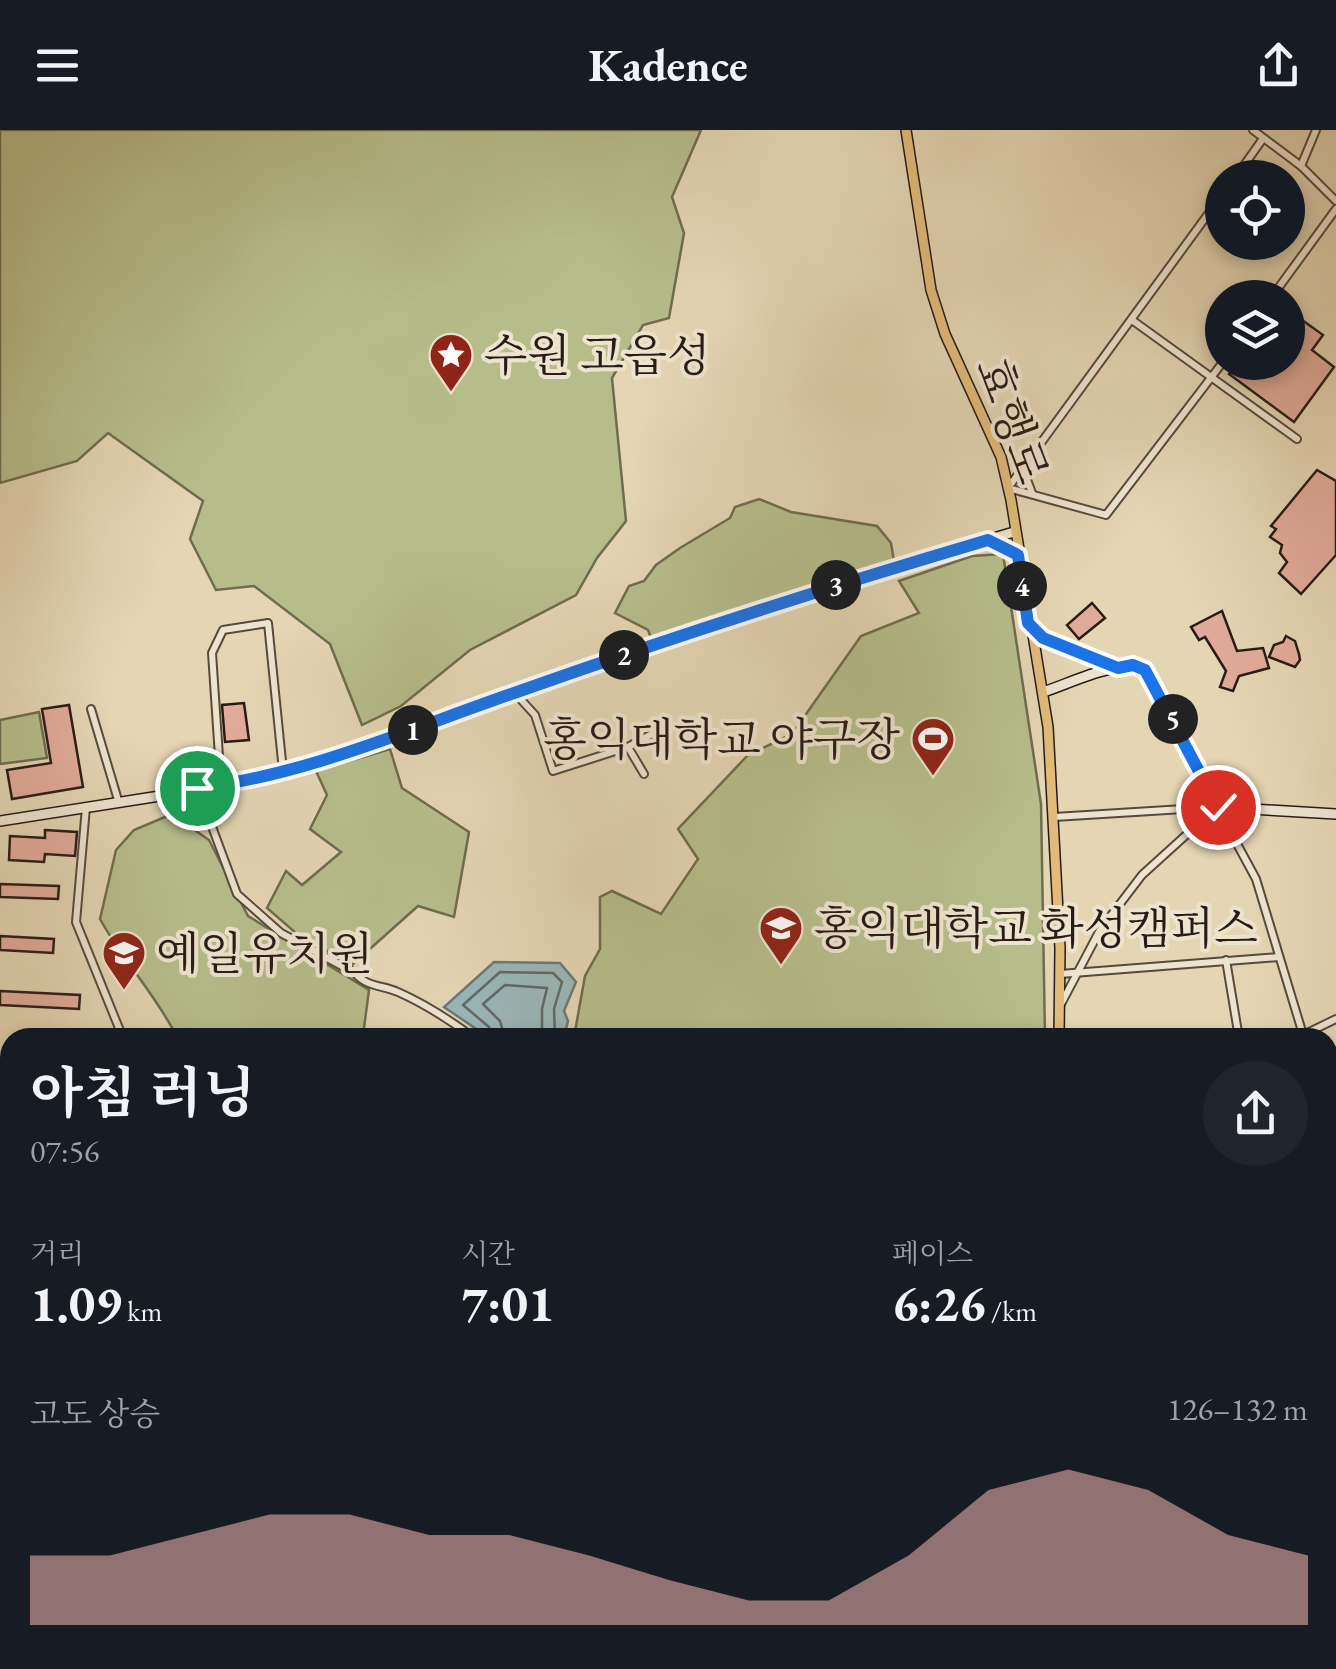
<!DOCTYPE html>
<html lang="ko">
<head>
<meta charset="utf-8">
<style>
	body { margin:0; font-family:"EB Garamond","Noto Serif KR",serif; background:#20242c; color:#f1f3f6; height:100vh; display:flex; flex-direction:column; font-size:38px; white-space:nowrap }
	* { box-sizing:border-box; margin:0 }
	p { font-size:32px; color:#9ea1a6 }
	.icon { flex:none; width:55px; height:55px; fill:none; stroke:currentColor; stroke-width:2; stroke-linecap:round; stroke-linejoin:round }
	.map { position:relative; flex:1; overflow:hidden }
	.panel { position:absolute; left:0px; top:898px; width:1338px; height:642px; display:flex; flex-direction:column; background:#171b24; border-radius:30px 30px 0 0; box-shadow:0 5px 15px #0003 }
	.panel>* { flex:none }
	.controls { position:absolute; left:1205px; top:30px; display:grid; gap:20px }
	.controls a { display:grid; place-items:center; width:100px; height:100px; border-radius:50%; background:#171b24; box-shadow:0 5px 15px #0003; font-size:50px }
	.pin { position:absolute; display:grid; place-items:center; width:85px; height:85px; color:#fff; margin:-42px; border:5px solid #fff; border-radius:50%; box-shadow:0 2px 10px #0007 }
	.km { position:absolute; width:50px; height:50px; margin:-25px; border-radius:50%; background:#222; color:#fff; font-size:28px; line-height:50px; text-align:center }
	.round { display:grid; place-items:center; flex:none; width:105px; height:105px; border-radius:52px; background:#20242c }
	.headline { display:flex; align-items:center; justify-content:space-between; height:170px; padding:0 30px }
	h1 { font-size:55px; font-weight:700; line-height:75px }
	.stats { display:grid; grid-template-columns:repeat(3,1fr); gap:15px; height:170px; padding:10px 30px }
	.stats div { display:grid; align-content:center }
	.stats b { font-size:50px; font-weight:700 }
	.stats small { font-size:28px; font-weight:400 }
	.stats p { font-size:28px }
	.chart { height:280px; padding:20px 30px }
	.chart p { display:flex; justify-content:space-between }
	.chart svg { width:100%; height:180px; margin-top:10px; fill:#c59692; opacity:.7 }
	header { display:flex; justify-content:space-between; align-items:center; height:130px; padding:0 30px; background:#171b24; font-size:45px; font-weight:700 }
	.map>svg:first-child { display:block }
	.green { fill:#b6bd8b; stroke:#6f6c50; stroke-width:2.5 }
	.water { fill:#9ab6b7; stroke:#6c7877; stroke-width:2.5 }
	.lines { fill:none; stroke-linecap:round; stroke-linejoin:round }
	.shore { stroke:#616966; stroke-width:2.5 }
	.stream { stroke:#6c7877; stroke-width:2.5 }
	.building { fill:#e1ab99; stroke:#281c16; stroke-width:2.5 }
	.street-casing { stroke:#574a3d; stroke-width:10 }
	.secondary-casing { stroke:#281c16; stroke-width:12 }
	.primary-casing { stroke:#281c16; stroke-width:12 }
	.street { stroke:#ede4ce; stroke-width:6 }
	.secondary { stroke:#ede4ce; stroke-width:9 }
	.primary { stroke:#e2ba7a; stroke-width:9 }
	.route-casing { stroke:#fff; stroke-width:20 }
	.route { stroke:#1a73e8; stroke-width:12 }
	.labels { text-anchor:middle; stroke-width:8; stroke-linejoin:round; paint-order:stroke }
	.poi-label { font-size:45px; fill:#281c16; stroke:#ede4ce; text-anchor:start }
	.street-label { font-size:45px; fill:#281c16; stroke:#ede4ce }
</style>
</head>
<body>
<header><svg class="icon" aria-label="menu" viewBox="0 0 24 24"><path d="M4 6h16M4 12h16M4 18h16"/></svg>Kadence<svg class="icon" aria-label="share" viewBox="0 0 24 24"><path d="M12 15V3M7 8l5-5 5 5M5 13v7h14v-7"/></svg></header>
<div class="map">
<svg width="1336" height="1539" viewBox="0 0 1336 1539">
	<rect width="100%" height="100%" fill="#e4d5b3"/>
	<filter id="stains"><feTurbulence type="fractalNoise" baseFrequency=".002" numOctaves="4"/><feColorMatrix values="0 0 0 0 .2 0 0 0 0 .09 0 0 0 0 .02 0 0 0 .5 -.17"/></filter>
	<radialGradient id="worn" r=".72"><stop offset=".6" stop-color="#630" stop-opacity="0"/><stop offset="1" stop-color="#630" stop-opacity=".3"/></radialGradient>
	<g class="green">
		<polygon points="0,0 701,0 672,67 684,103 669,188 643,195 612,248 626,391 597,428 576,465 470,520 401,576 362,595 330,514 254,456 216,460 190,409 203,371 108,303 77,331 0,353"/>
		<polygon points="759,369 791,382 877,396 891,413 894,431 651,508 648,500 615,483 629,456 644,451 656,435 680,418 730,388 735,377"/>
		<polygon points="1003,424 1041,674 1045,907 574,907 585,846 600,819 600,767 612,761 661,784 698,729 678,699 748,625 792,604 861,506 919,483 899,451 972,426"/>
		<polygon points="39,582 47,628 0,634 0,590"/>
		<polygon points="390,619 402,658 469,702 454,787 418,776 352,835 297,804 267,778 286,741 302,755 341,722 310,699 327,665 316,641"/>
		<path d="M172,684L209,710L248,786L369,860L364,898L358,907H177C156,865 123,831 100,789L116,720L134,700Z"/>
	</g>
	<polygon class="water" points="494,832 560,833 576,852 564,881 568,891 564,907 488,907 444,877"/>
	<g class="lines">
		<g class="shore">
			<polyline points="492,908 489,897 463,875 500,842 553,843 562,852 554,879 555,908"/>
			<polyline points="505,908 500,891 483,874 505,855 547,858 542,879 542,908"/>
		</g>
		<polyline class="stream" points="0,1455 10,1457"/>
	</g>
	<g class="building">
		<polygon points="1288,180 1323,205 1312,220 1334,237 1294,292 1229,244 1237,232 1288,232"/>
		<polygon points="1317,340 1336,351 1336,425 1301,464 1279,443 1287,432 1280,423 1282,415 1270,407 1276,399 1271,396"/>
		<polygon points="1092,473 1105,488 1079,509 1067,495"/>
		<polygon points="1222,481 1237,521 1263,518 1269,538 1239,546 1233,561 1220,557 1226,541 1205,507 1199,510 1191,497"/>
		<polygon points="1286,506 1295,511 1299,524 1300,530 1295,537 1269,527 1274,515 1283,512"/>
		<polygon points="244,573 249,610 225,612 222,575"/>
		<polygon points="69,575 83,657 12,669 7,640 51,633 42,579"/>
		<polygon points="45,700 77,702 75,726 45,724 44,732 9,730 10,706 45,708"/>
		<polygon points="0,754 59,756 58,769 0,767"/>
		<polygon points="0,806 54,809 53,823 0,820"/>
		<polygon points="0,861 80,865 79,879 0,875"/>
		<polygon points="1,1083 10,1083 10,1135 0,1135"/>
	</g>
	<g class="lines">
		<defs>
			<g id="street">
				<polyline points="1253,0 1301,36 1336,71"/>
				<polyline points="1301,36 1316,0"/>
				<polyline points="1235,48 1262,10"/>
				<polyline points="1222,65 1008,358 1106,385 1223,232"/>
				<polyline points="1271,168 1336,79"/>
				<polyline points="1132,190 1297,309"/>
				<polyline points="1023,339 1032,363"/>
				<polyline points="515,563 535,585 553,641 628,617 667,596"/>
				<polyline points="91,579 118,670"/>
				<polyline points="628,617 644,644"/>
				<polyline points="221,656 212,523 223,500 268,493 283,641"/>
				<path d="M198,659L237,764L281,803L355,843C366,857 382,855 398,862C425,874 450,890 474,908"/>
				<polyline points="86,677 76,792 123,908"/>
				<polyline points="1217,677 1256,749 1304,908"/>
				<polyline points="1054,687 1216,677"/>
				<polyline points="1226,830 1239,908"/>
				<polyline points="1060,844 1279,827"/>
				<polyline points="1061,874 1100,800 1142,745 1217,677"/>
				<polyline points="1303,905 1336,889"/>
				<polyline points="1328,1007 1336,1007"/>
				<polyline points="1328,1023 1336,1073"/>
				<polyline points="1328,1155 1336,1160"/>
				<polyline points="1328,1279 1336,1213 1336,1166"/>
				<polyline points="0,1481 10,1480"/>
				<polyline points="0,1490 10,1484"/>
				<polyline points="979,1530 981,1539"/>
				<polyline points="385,1539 389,1530"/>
				<polyline points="606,1539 617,1530"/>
				<polyline points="1237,1539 1248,1530"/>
			</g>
			<g id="secondary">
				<polyline points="990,411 1018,425"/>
				<polyline points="1031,496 1043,508 1115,537"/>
				<path d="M1043,562C1072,553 1115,529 1145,540L1217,677L1336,684"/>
				<polyline points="0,691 249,652 398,606 787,469 1014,402"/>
				<polyline points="1328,1406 1336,1406"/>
				<polyline points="0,1507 10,1507"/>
			</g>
			<g id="primary">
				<polyline points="906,0 931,160 945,204 1001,327 1011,370 1048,597 1060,818 1059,908"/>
				<polyline points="1089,1530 1091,1539"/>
			</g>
		</defs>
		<use href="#street" class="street-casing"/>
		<use href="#secondary" class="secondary-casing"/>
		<use href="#primary" class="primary-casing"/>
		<use href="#street" class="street"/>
		<use href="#secondary" class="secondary"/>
		<use href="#primary" class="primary"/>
	</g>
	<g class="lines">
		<defs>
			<path id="route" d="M197,658C307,645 412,598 517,562C672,507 829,457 988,410L1018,425L1028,493L1043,508L1118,538L1133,535L1145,540L1218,677"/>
		</defs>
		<use href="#route" class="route-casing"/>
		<use href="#route" class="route"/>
	</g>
	<defs>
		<symbol id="sight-pin" viewBox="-11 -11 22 30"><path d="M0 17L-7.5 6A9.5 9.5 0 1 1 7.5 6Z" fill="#8f2418" stroke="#ede4ce"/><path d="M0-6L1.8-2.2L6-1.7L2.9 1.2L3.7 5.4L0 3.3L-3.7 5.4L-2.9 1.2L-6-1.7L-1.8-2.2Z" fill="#fff"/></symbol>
		<symbol id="stadium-pin" viewBox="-11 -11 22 30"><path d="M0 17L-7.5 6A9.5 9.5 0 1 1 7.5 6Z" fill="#8f2418" stroke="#ede4ce"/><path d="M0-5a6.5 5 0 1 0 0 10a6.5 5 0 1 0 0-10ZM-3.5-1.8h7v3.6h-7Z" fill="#fff"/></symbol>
		<symbol id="university-pin" viewBox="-11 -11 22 30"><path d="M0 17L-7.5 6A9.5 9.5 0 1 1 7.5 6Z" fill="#8f2418" stroke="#ede4ce"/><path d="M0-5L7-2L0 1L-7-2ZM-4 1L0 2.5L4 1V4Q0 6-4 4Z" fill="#fff"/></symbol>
		<symbol id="school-pin" viewBox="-11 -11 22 30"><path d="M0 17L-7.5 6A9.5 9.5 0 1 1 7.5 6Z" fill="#8f2418" stroke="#ede4ce"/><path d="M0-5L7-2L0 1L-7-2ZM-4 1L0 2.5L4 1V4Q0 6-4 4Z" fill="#fff"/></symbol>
	</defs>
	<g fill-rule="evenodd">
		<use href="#sight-pin" x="426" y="200" width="50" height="68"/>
		<use href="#stadium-pin" x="908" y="584" width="50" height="68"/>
		<use href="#university-pin" x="756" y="773" width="50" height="68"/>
		<use href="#school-pin" x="99" y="798" width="50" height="68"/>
	</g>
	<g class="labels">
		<g class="poi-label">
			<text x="484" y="241">수원 고읍성</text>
			<text x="900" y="625" text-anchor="end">홍익대학교 야구장</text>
			<text x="814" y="814">홍익대학교 화성캠퍼스</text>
			<text x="156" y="839">예일유치원</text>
		</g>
		<g class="street-label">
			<text transform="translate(1013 290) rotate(70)" y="16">효행로</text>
		</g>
	</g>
	<rect width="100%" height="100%" filter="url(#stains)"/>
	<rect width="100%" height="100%" fill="url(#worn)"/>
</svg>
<div class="controls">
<a><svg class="icon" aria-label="locate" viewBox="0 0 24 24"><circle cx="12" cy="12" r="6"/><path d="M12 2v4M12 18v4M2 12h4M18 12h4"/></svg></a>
<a><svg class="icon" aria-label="layers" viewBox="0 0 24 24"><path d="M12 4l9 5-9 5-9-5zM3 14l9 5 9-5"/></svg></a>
</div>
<div class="pin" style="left:197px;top:658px;background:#1e9e55"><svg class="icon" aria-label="arrive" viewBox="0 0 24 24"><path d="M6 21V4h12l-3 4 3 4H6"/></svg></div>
<div class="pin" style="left:1218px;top:677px;background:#d93025"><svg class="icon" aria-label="check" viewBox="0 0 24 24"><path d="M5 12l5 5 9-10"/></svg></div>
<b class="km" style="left:413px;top:600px">1</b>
<b class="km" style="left:624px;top:525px">2</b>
<b class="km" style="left:836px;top:455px">3</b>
<b class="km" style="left:1022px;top:456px">4</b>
<b class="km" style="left:1173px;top:589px">5</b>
<section class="panel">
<div class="headline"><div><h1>아침 러닝</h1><p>07:56</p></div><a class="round"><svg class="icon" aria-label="share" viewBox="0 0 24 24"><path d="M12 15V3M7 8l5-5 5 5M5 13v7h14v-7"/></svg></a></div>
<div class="stats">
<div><p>거리</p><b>1.09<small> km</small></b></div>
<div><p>시간</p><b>7:01</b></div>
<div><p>페이스</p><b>6:26<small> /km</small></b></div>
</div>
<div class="chart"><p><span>고도 상승</span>126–132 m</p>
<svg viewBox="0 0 160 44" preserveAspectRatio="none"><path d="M0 44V27L10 27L20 22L30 17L40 17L50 22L60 22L70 27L80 33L90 38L100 38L110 27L120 11L130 6L140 11L150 22L160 27V44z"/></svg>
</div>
</section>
</div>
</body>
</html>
